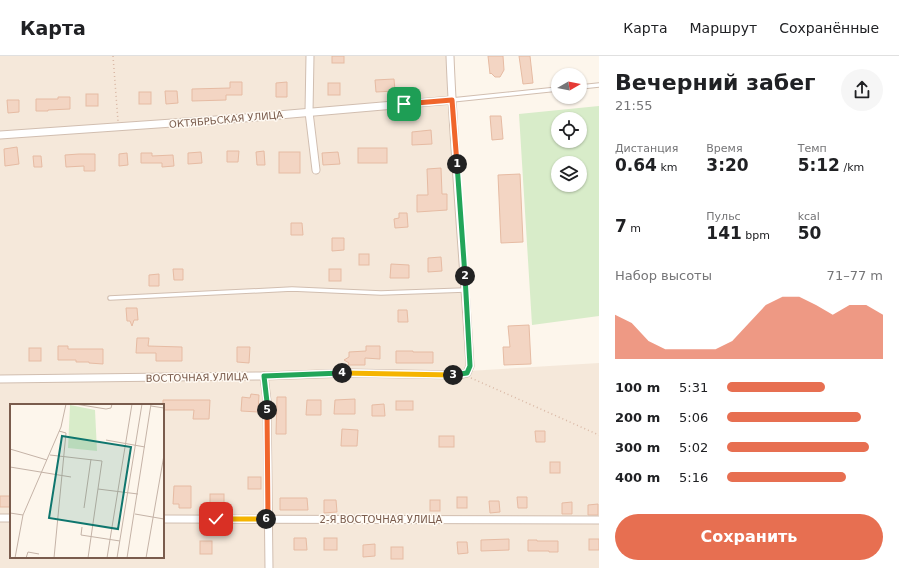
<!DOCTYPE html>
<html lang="ru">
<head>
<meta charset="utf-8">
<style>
	body { margin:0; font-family:"DejaVu Sans",sans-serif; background:#f6f6f6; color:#202124; height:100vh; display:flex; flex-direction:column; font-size:15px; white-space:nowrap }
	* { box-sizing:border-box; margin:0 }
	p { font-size:13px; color:#757577 }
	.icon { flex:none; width:22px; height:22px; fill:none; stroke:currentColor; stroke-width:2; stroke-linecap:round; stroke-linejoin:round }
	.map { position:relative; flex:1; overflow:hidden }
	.panel { display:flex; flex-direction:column; background:#fff; width:300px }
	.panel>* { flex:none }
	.needle { width:26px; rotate:81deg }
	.buttons { position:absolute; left:551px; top:12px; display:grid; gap:8px }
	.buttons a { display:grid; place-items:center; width:36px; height:36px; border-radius:50%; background:#fff; box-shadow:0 1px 3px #0004; font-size:20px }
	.pin { position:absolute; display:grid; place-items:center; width:34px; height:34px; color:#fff; margin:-17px; border-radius:8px; box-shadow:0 2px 6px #0006 }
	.km { position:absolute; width:20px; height:20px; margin:-10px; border-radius:50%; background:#222; color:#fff; font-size:11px; line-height:20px; text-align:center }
	.round { display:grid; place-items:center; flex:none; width:42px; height:42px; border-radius:21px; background:#f6f6f6 }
	.overview { display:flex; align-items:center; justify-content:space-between; height:68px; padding:0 16px }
	h1 { font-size:22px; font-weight:800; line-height:30px }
	.metrics { display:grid; grid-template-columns:repeat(3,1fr); gap:6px; height:68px; padding:4px 16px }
	.metrics div { display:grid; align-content:center }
	.metrics b { font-size:17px; font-weight:800 }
	.metrics small { font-size:11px; font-weight:400 }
	.metrics p { font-size:11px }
	.chart { height:112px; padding:8px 16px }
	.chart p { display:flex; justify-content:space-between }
	.chart svg { width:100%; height:72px; margin-top:4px; fill:#e76f51; opacity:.7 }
	.primary-button { display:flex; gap:8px; margin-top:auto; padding:8px 16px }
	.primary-button a { flex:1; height:46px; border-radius:24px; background:#e76f51; color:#fff; font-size:16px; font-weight:800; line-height:46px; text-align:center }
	ul { padding:0 16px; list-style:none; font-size:13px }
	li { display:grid; grid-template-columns:64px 48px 1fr; align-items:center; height:30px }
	li i { height:10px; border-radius:5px; background:#e76f51 }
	header { display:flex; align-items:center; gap:24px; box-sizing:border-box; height:56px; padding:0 20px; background:#fff; border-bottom:1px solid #e0e0e0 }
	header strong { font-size:19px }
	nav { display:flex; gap:22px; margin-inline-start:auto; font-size:14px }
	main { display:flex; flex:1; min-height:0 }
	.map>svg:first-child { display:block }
	.residential { fill:#f5e8da; fill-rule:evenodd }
	.green { fill:#d8ecc9; fill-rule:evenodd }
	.building { fill:#f3d5c3; stroke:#e6bba3 }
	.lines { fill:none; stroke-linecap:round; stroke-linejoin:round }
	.lane-casing { stroke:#d1beb0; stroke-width:5.5 }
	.street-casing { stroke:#d1beb0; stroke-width:9 }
	.path { stroke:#d9b8a5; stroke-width:1.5; stroke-dasharray:1 3; stroke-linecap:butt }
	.lane { stroke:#fff; stroke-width:3.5 }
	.street { stroke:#fff; stroke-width:7 }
	.split-1-casing { stroke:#fff; stroke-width:8 }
	.split-2-casing { stroke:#fff; stroke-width:8 }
	.split-3-casing { stroke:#fff; stroke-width:8 }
	.split-4-casing { stroke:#fff; stroke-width:8 }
	.split-5-casing { stroke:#fff; stroke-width:8 }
	.split-6-casing { stroke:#fff; stroke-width:8 }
	.split-7-casing { stroke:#fff; stroke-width:8 }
	.split-1 { stroke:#f0652b; stroke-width:5 }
	.split-2 { stroke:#22a559; stroke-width:5 }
	.split-3 { stroke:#22a559; stroke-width:5 }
	.split-4 { stroke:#f5b400; stroke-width:5 }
	.split-5 { stroke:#22a559; stroke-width:5 }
	.split-6 { stroke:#f0652b; stroke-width:5 }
	.split-7 { stroke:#f5b400; stroke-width:5 }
	.labels { text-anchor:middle; stroke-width:3; stroke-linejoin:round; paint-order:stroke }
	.street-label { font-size:10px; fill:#7a5c4d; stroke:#fffaf3 }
	.inset-road { fill:none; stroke:#c5b3a7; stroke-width:1 }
	.view { fill:#0f766e; fill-opacity:0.15; stroke:#0f766e; stroke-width:2 }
	.inset-edge { fill:none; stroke:#7a5c4d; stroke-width:2 }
</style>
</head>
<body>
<header>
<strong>Карта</strong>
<nav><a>Карта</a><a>Маршрут</a><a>Сохранённые</a></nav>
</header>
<main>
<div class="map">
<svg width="599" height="512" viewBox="0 0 599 512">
	<rect width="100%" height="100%" fill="#fdf6ec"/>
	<path class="residential" d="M0,0H447L468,315L599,307V512H0ZM11,349H163V501H11Z"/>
	<path class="green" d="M599,50V260L532,269L519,58ZM558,63H580V85H558ZM558,107H580V129H558Z"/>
	<g class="building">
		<rect x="332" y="0" width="12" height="7"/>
		<polygon points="488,0 503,0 504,14 500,21 495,21 491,17 490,18"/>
		<polygon points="519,0 530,0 533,27 523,28"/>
		<polygon points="394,23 395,35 376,36 375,24"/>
		<polygon points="230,26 242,26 242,39 226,39 226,44 192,45 192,33 230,32"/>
		<polygon points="287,26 287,41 276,41 276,27"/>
		<rect x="328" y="27" width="12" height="12"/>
		<polygon points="165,35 177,35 178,47 166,48"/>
		<rect x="139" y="36" width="12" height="12"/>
		<rect x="86" y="38" width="12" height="12"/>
		<polygon points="58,41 70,41 70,53 48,54 48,55 36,55 36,43 58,43"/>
		<polygon points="7,44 19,44 19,56 8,57"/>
		<polygon points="490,60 501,60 503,83 492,84"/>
		<polygon points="431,74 432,88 412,89 412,76"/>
		<polygon points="17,91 19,108 5,110 4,93"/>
		<rect x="358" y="92" width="29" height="15"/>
		<polygon points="227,95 239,95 238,106 227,106"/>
		<polygon points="264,95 265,109 257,109 256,96"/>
		<polygon points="201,96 202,107 188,108 188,97"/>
		<rect x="279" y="96" width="21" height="21"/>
		<polygon points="338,96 340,108 323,109 322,97"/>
		<polygon points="127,97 128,109 119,110 119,98"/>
		<polygon points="141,97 152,97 152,100 173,99 174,110 162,111 162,107 141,107"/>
		<polygon points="79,98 95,98 95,115 84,115 84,110 66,111 65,99"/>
		<polygon points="33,100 41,100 42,111 34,111"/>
		<polygon points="441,112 442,138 447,138 447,154 417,156 417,139 428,139 427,113"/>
		<polygon points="520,118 523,186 501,187 498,119"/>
		<polygon points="399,157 407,157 408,171 395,172 394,163 399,162"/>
		<polygon points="291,167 302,167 303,179 291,179"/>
		<polygon points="332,182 344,182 344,194 332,195"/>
		<rect x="359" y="198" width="10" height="11"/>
		<polygon points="441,201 442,215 428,216 428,202"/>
		<polygon points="391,208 409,209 409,222 390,222"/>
		<polygon points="173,213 183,213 183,224 174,224"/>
		<rect x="329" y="213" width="12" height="12"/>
		<polygon points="159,218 159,230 149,230 149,219"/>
		<polygon points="126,252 137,252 138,264 134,264 132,270 130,265 127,265"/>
		<polygon points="398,254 407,254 408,266 398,266"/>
		<polygon points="529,269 531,308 504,309 503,291 510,291 508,270"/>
		<polygon points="137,282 149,282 148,290 182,291 182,305 156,305 156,297 136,297"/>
		<polygon points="58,290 68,290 68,293 103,293 103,308 89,307 89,306 76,306 76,304 58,304"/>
		<polygon points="366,290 380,290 380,303 365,302 365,309 348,309 349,307 344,304 349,301 349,296 366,295"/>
		<polygon points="237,291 250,291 249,307 237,306"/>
		<rect x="29" y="292" width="12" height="13"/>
		<polygon points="396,295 413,295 413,296 433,296 433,307 396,307"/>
		<polygon points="251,338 259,339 258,356 241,355 242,341 250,342"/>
		<polygon points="277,341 286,341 286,378 276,378"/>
		<polygon points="355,343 355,358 334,358 335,344"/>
		<polygon points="163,344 210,344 209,363 193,363 194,354 163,354"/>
		<polygon points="307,344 321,344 321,359 306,359"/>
		<rect x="396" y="345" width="17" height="9"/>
		<polygon points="384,348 385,360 372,360 372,349"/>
		<polygon points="342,373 358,374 357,390 341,390"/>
		<polygon points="535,375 545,375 545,386 536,386"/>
		<rect x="439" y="380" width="15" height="11"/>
		<rect x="550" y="406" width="10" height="11"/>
		<rect x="248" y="421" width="13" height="12"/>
		<polygon points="174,430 191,430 191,452 179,452 179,448 173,448"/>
		<rect x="210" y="438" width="14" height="16"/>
		<rect x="0" y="440" width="11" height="11"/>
		<rect x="457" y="441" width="10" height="11"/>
		<polygon points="517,441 527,441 527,452 518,452"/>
		<polygon points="280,442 307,442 308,454 280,454"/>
		<polygon points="324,444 336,444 337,456 324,457"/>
		<rect x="430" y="444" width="10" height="11"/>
		<polygon points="489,445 499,445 500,456 490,457"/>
		<polygon points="572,446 572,458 562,458 562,447"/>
		<polygon points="598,448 598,459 588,459 588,449"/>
		<polygon points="294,482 306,482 307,494 294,494"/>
		<rect x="324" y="482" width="13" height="12"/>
		<polygon points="509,483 509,494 481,495 481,484"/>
		<rect x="589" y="483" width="10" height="11"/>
		<polygon points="528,484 537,484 537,485 558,485 558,496 549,496 549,495 528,495"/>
		<rect x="200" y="485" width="12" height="13"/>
		<polygon points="457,486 467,486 468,497 458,498"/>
		<polygon points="375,488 375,500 363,501 363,489"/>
		<rect x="391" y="491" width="12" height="12"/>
	</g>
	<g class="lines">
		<defs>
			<g id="lane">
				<polyline points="580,31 599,29"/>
				<polyline points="452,44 558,33"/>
				<polyline points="110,242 292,233 381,237 465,234"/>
			</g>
			<g id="street">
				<polyline points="310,0 309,56 316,114"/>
				<polyline points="0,79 244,62 452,44"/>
				<polyline points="264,320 267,345 269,512"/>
				<path d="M0,323L264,320L349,317L458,319L467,317L470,310C464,207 454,103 450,0"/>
				<polyline points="0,462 11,462"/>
				<polyline points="163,463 599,464"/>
			</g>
		</defs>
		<use href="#lane" class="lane-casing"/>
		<use href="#street" class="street-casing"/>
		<g class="path">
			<polyline points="113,0 118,65"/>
			<polyline points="471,322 599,379"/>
		</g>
		<use href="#lane" class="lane"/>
		<use href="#street" class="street"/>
	</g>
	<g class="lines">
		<defs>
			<polyline id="split-1" points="404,48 452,44 457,108"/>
			<polyline id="split-2" points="457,108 465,220"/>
			<polyline id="split-3" points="453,319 467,317 470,310 465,220"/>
			<polyline id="split-4" points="342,317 453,319"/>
			<polyline id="split-5" points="267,354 267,346 264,320 342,317"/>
			<polyline id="split-6" points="266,463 268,463 267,354"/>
			<polyline id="split-7" points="216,463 266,463"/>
		</defs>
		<use href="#split-1" class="split-1-casing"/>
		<use href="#split-2" class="split-2-casing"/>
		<use href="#split-3" class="split-3-casing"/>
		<use href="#split-4" class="split-4-casing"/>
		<use href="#split-5" class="split-5-casing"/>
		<use href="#split-6" class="split-6-casing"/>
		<use href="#split-7" class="split-7-casing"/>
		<use href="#split-1" class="split-1"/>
		<use href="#split-2" class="split-2"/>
		<use href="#split-3" class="split-3"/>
		<use href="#split-4" class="split-4"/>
		<use href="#split-5" class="split-5"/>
		<use href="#split-6" class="split-6"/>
		<use href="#split-7" class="split-7"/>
	</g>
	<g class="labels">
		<g class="street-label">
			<text transform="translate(226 63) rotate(-5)" y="4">ОКТЯБРЬСКАЯ УЛИЦА</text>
			<text transform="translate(197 321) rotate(-1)" y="4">ВОСТОЧНАЯ УЛИЦА</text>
			<text x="381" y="467">2-Я ВОСТОЧНАЯ УЛИЦА</text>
		</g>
	</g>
	<g transform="translate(10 348)">
		<rect width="154" height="154" fill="#fdf6ec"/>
		<path d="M60,1L85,6L87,47L58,44Z" fill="#d8ecc9"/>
		<path class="inset-road" d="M65,0L96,5L101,4L102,0M141,2L154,4M96,36L135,43M0,45L37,56M40,51L92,57L78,154M0,63L61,73M88,85L128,90M74,104L81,55M0,109L13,111M125,110L154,115M72,123L71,131L110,137M5,154L13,111L51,23L56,0M16,154L18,148L29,150M44,154L56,29L49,27M97,154L122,0M107,154L132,0M117,154L141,0M136,154L154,51"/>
		<path class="view" d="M52,32L121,43L108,125L39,114Z"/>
		<rect width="154" height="154" class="inset-edge"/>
	</g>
</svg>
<div class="buttons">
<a><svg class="needle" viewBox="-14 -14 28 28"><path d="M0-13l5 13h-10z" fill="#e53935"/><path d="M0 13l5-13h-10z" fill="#757577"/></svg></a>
<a><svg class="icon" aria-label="locate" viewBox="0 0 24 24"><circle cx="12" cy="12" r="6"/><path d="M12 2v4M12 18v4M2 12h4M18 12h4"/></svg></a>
<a><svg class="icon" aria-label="layers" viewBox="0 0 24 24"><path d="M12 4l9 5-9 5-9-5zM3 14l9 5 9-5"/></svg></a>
</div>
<div class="pin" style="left:404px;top:48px;background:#1e9e55"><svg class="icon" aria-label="arrive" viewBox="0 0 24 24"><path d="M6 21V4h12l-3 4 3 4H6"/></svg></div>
<div class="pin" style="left:216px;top:463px;background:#d93025"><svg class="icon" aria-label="check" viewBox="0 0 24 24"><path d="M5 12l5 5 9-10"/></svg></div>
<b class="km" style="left:457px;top:108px">1</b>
<b class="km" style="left:465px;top:220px">2</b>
<b class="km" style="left:453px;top:319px">3</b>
<b class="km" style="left:342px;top:317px">4</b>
<b class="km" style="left:267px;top:354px">5</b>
<b class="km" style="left:266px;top:463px">6</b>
</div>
<section class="panel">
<div class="overview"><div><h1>Вечерний забег</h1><p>21:55</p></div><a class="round"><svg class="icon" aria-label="share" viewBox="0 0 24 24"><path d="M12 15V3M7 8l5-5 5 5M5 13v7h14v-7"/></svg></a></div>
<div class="metrics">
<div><p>Дистанция</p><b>0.64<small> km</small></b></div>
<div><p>Время</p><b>3:20</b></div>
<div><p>Темп</p><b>5:12<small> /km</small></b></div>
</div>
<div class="metrics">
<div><b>7<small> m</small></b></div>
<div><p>Пульс</p><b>141<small> bpm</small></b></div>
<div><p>kcal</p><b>50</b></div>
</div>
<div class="chart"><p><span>Набор высоты</span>71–77 m</p>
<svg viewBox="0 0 160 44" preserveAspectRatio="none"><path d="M0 44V17L10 22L20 33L30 38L40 38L50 38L60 38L70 33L80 22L90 11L100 6L110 6L120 11L130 17L140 11L150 11L160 17V44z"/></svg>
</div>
<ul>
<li><b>100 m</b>5:31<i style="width:63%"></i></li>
<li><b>200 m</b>5:06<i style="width:86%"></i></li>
<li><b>300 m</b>5:02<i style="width:91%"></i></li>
<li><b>400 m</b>5:16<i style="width:76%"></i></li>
</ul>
<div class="primary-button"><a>Сохранить</a></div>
</section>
</main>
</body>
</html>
